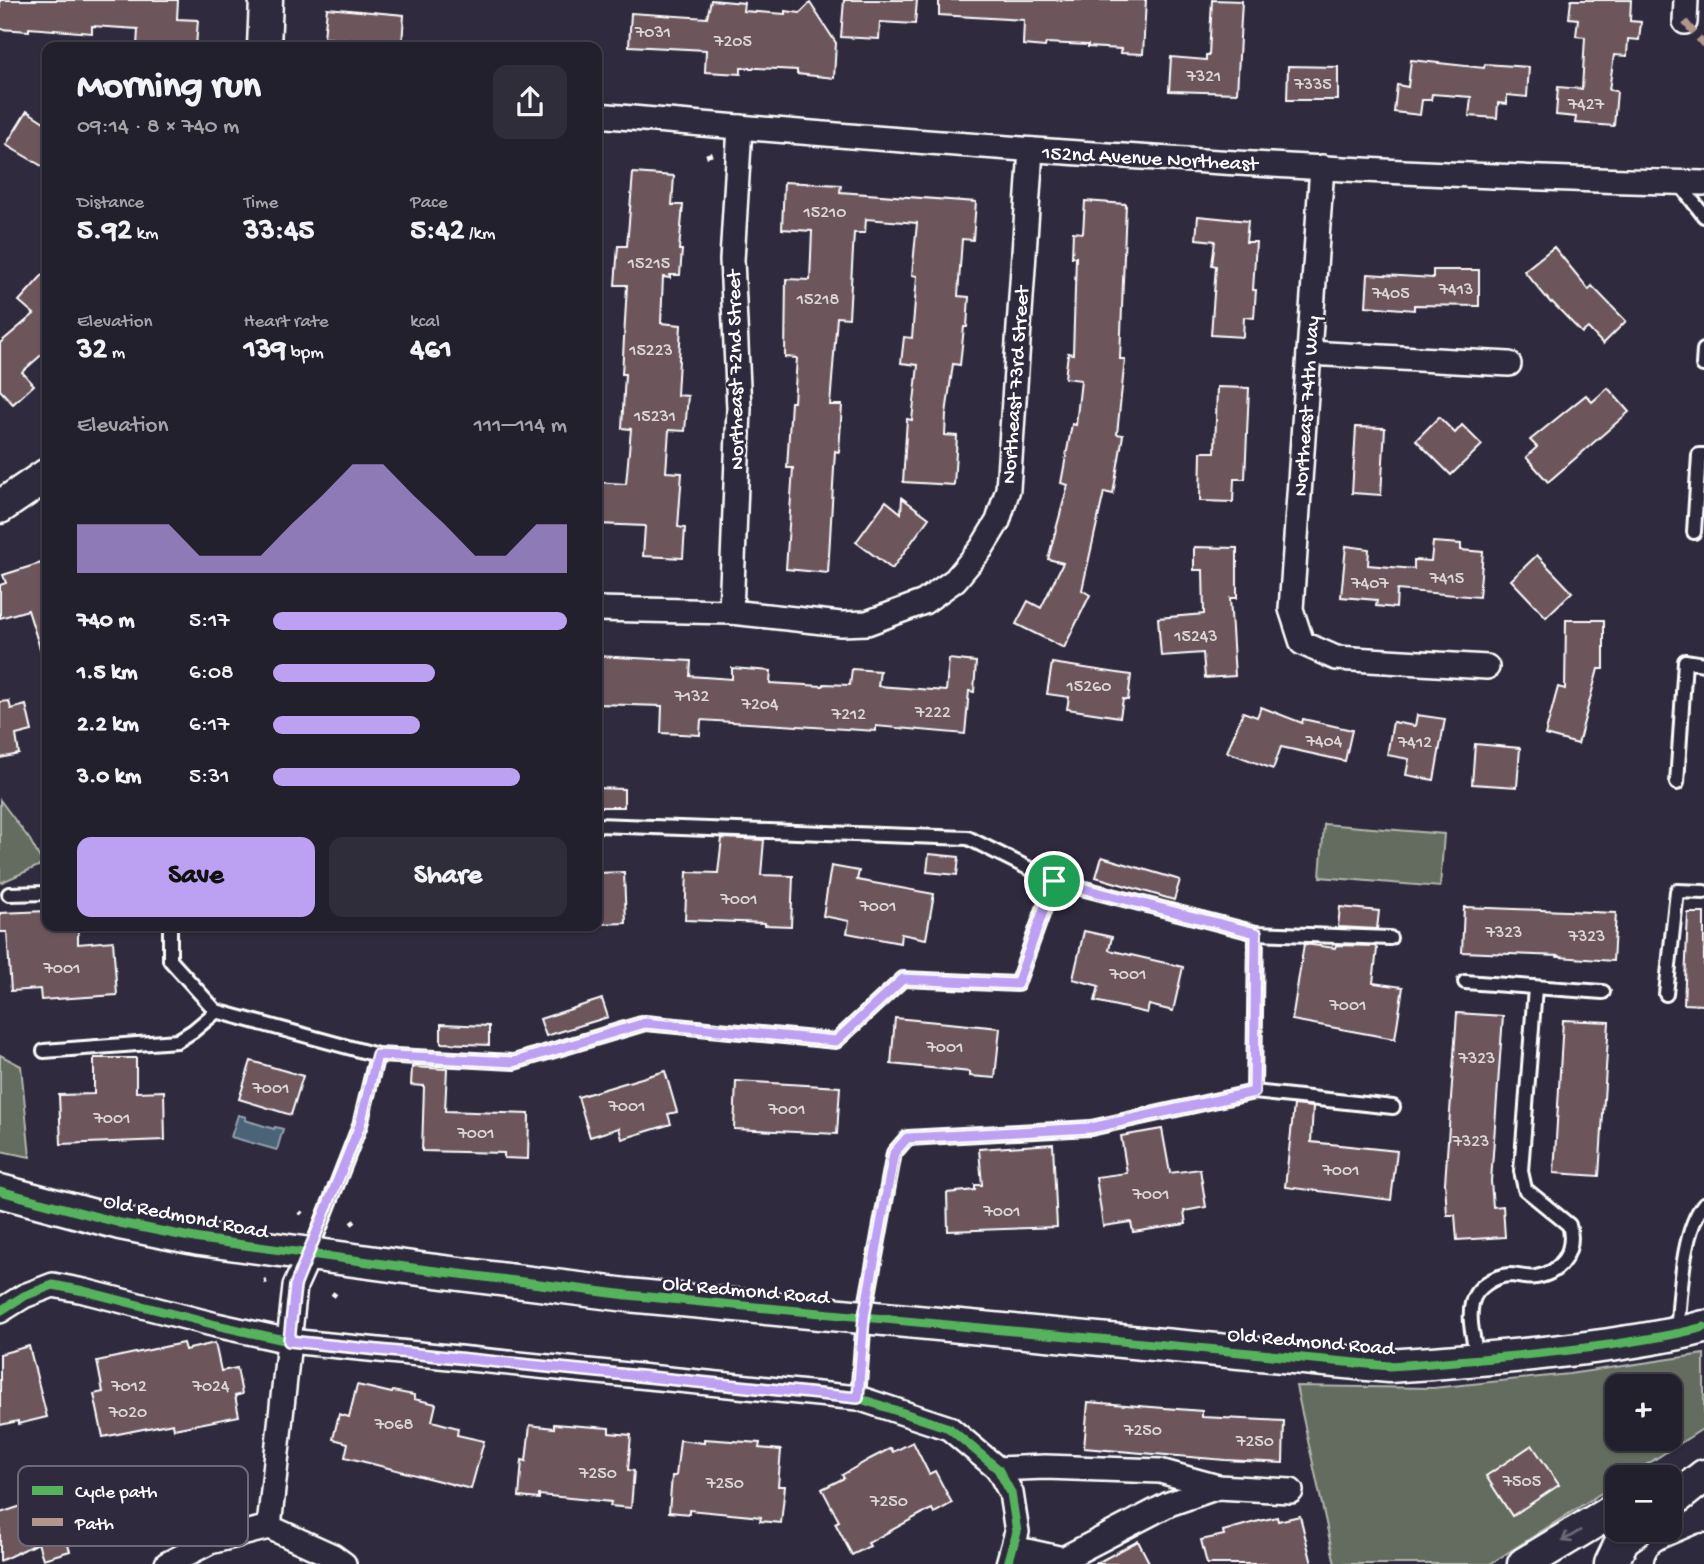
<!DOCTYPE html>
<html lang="en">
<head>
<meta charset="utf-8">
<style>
	body { margin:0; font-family:"Gochi Hand",sans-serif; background:#2f2d3a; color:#f1f3f6; height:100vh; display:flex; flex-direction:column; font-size:26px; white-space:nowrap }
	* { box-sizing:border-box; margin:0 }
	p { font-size:23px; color:#a3a3aa }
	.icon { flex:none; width:38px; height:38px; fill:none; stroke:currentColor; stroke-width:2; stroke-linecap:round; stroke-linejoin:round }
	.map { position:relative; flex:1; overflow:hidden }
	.details { position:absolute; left:42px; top:42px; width:560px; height:889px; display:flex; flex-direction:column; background:#23202e; border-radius:14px; box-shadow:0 2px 5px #0004,0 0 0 2px #403e4a }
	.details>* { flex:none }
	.fabs { position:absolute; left:1605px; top:1374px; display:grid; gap:14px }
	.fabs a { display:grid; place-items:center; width:77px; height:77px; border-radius:14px; background:#23202e; box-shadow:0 2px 5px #0004,0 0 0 2px #403e4a; font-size:35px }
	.pin { position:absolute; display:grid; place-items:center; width:60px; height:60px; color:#fff; margin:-30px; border:4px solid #fff; border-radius:50%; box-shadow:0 2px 7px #0007 }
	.round { display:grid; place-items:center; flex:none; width:74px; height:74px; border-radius:14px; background:#2f2d3a }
	.summary { display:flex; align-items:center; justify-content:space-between; height:119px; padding:0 35px }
	h1 { font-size:38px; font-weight:800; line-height:52px }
	.metrics { display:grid; grid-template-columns:repeat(3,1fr); gap:10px; height:119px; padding:7px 35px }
	.metrics div { display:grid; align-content:center }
	.metrics b { font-size:30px; font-weight:800 }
	.metrics small { font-size:19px; font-weight:400 }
	.metrics p { font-size:19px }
	.chart { height:196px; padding:14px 35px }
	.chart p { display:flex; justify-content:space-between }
	.chart svg { width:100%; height:126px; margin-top:7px; fill:#bca0f2; opacity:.7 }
	.primary-button { display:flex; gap:14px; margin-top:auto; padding:14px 35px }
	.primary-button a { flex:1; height:80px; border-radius:14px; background:#bca0f2; color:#111; font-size:28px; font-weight:800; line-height:80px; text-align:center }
	.primary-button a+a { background:#2f2d3a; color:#f1f3f6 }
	ul { padding:0 35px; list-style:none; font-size:23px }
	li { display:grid; grid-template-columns:112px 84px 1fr; align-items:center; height:52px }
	li i { height:18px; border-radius:9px; background:#bca0f2 }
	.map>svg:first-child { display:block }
	.green { fill:#646c5f; stroke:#b2b6af; stroke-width:2; fill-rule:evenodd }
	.water { fill:#4c6376; stroke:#94a1ad; stroke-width:2 }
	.building { fill:#6c575b; stroke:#fff; stroke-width:2 }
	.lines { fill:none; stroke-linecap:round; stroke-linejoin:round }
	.lane-casing { stroke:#fff; stroke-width:18 }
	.street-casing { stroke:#fff; stroke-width:28 }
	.secondary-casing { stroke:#fff; stroke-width:37 }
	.path { stroke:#fff; stroke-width:4.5; stroke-dasharray:7 5; stroke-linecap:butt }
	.lane { stroke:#2f2a3d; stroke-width:12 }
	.street { stroke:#2f2a3d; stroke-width:23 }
	.secondary { stroke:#2f2a3d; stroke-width:32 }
	.quiet { stroke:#b2968c; stroke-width:7; stroke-dasharray:14 7; stroke-linecap:butt }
	.cycleway-casing { stroke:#2f2a3d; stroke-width:13 }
	.cycleway { stroke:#56b35d; stroke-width:9 }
	.oneway { stroke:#6d6a77 }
	.route-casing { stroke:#fff; stroke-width:14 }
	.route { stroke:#bca0f2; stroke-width:9 }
	.labels { text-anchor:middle; stroke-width:5; stroke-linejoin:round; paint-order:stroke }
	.number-label { font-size:18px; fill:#dad5d6 }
	.street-label { font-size:21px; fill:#fff; stroke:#2f2a3d }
	.key { fill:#2f2a3d; stroke:#6d6a77; stroke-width:2 }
	.key-label { font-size:19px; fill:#fff }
</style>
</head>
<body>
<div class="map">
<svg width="1704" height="1564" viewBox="0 0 1704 1564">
	<rect width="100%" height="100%" fill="#2f2a3d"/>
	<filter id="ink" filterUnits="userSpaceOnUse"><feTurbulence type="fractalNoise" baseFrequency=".0143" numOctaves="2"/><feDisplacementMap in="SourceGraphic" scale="14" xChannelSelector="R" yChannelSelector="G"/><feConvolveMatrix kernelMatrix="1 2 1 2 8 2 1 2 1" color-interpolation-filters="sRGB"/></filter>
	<g filter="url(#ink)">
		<g class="green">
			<polygon points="0,800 30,840 43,864 0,883"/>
			<polygon points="1324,824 1444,834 1440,887 1320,877"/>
			<polygon points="0,1055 21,1066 30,1157 0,1151"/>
			<path d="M1704,1354V1428L1627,1477H1617V1483L1490,1564H1335L1296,1386L1433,1388L1569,1374ZM1617,1386H1670V1438H1617Z"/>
		</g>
		<polygon class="water" points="238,1115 246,1117 245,1120 274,1129 275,1127 283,1129 277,1150 231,1137"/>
		<g class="building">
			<polygon points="0,0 178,0 177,19 198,20 196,47 137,47 138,29 92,26 92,33 29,28 29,31 0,29"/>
			<polygon points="711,0 744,3 743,11 785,14 785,11 800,13 810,3 836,43 834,78 797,74 797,70 758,68 741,68 741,74 705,72 706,50 629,46 631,13 707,18"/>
			<polygon points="844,0 917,0 915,24 880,22 879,39 841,37"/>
			<polygon points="939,0 1146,0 1143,54 1120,53 1121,49 1088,47 1088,45 1046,43 1045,47 1023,45 1024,20 939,15"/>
			<polygon points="1212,0 1242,1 1237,93 1169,91 1171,57 1206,60 1206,55 1209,55"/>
			<polygon points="1571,0 1631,0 1630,21 1641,22 1639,40 1628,39 1627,56 1614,55 1609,90 1617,91 1614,126 1575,123 1576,117 1556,115 1558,87 1582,89 1585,37 1576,36 1578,19 1569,18"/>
			<polygon points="327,8 404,15 402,45 324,38"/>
			<polygon points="1411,60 1484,68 1485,64 1529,67 1527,97 1507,95 1507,104 1498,103 1497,118 1469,116 1471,97 1432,94 1431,100 1422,100 1420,115 1394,112 1397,85 1408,87"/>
			<polygon points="1288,66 1338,67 1338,100 1287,100"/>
			<polygon points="27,111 47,124 47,169 6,145"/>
			<polygon points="633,173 674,176 672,205 683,205 679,250 682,250 680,275 670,275 670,278 663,277 661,323 681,325 677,395 688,396 685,431 669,430 666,472 682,473 678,527 685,528 683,558 643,556 645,526 597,524 597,482 626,484 631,429 622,428 625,374 622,374 627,285 615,285 618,246 627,246"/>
			<polygon points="784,182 841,185 840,192 976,202 973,240 962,239 958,296 969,297 967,327 964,327 960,365 953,364 946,414 945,435 957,436 954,485 903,482 907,419 912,420 918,365 901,363 904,337 912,338 917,276 912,275 917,223 866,219 865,233 854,233 849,318 837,317 830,405 842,405 839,452 835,451 828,573 786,569 793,468 787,468 791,402 794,402 797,358 785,357 786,279 810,280 812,231 782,229"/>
			<polygon points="1085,201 1126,204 1120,359 1125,359 1117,434 1123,435 1113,494 1104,492 1082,590 1090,595 1064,648 1016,624 1028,601 1041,608 1063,563 1048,559 1068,485 1061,483 1072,424 1076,425 1081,380 1065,378 1068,353 1073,354 1076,257 1072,257 1073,232 1083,233"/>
			<polygon points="1198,216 1248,221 1246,242 1256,242 1253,290 1256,290 1254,318 1244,317 1243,337 1211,335 1216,266 1212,265 1215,241 1196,239"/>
			<polygon points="1554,247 1589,290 1592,286 1626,321 1603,344 1588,328 1582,333 1552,302 1551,303 1524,271"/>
			<polygon points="47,270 47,350 22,372 34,385 13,404 0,390 0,343 34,314 19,301"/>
			<polygon points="1433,270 1479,270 1479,306 1414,305 1414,310 1366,306 1368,274 1433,278"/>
			<polygon points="1217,387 1249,388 1245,479 1234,479 1233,502 1200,501 1201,452 1215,452"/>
			<polygon points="1608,388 1629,412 1548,482 1526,457 1537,447 1530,440 1586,395 1592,402"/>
			<polygon points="1439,417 1455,433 1462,425 1482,445 1451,475 1416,440"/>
			<polygon points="1356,427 1385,428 1381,495 1352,493"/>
			<polygon points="902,498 929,518 892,569 856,542 886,501 901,513"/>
			<polygon points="1433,542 1461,544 1461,550 1483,552 1479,597 1397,590 1396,608 1376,606 1377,600 1341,597 1346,546 1369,549 1368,565 1414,569 1414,560 1431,561"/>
			<polygon points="1194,547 1237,548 1237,598 1230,598 1235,676 1205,678 1203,653 1161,656 1158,618 1204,614 1203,570 1194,570"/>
			<polygon points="1537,555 1572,592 1546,617 1511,580"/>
			<polygon points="41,563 47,584 47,657 43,658 28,610 0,618 0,585 6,583 3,575"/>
			<polygon points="1566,620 1604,620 1604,669 1598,669 1578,744 1545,735 1558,687 1565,689"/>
			<polygon points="597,656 691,661 690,676 732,679 732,668 771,671 770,683 823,686 824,684 850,685 852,669 880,671 878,686 946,691 949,659 976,662 974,692 969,691 965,734 876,726 876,731 701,720 700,735 661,733 662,706 597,704"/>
			<polygon points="1052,663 1131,675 1128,700 1123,699 1120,717 1067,709 1069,697 1047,694"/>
			<polygon points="9,701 11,709 26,705 32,731 16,735 19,754 0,758 0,702"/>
			<polygon points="1261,707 1302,723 1303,719 1352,730 1345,761 1281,747 1273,769 1227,752 1243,712 1257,717"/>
			<polygon points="1417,715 1445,719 1434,780 1406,775 1409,759 1387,755 1393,722 1415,726"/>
			<polygon points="1475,744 1520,748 1517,787 1472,784"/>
			<polygon points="597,788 624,789 624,807 597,807"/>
			<polygon points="722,838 764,840 761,875 793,876 791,926 765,925 765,923 685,920 687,872 718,873"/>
			<polygon points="929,854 959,857 957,875 927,872"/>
			<polygon points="1102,857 1180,880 1174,900 1096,877"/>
			<polygon points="831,866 859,871 857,880 934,894 926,939 901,934 900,943 847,933 849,921 823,916"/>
			<polygon points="624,872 626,923 597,924 597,873"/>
			<polygon points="1340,907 1379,911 1377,929 1338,927"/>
			<polygon points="1464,907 1616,913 1613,961 1558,957 1559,956 1462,952"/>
			<polygon points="47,911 47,926 78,926 78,944 113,941 117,995 41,1000 40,989 11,991 7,932 0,932 0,913"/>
			<polygon points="1688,913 1704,913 1704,1005 1684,1004"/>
			<polygon points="1084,931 1112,937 1109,950 1183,967 1173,1011 1149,1005 1147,1013 1095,1001 1099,986 1073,979"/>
			<polygon points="1304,944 1335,948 1336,945 1375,946 1377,949 1373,983 1403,987 1395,1039 1292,1020"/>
			<polygon points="602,999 608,1017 546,1036 540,1019"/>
			<polygon points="1457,1013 1503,1016 1491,1181 1493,1207 1503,1206 1505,1237 1457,1240 1455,1215 1447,1215 1445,1183"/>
			<polygon points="895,1018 1000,1028 995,1078 970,1076 970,1072 891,1064"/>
			<polygon points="1563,1020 1609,1022 1599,1176 1554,1173"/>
			<polygon points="441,1024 489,1026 489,1045 441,1043"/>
			<polygon points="94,1058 136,1058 136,1092 164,1091 165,1140 61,1144 59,1095 94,1094"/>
			<polygon points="251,1061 303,1076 291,1115 239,1099"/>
			<polygon points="412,1067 447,1069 445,1111 529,1114 528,1159 504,1158 504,1153 422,1151 424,1086 411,1085"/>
			<polygon points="665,1071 677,1112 668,1114 671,1124 622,1139 619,1128 590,1137 578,1097"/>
			<polygon points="736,1081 840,1087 837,1134 734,1129"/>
			<polygon points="1294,1105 1313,1107 1311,1142 1397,1151 1391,1200 1285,1187"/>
			<polygon points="1162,1129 1170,1173 1200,1169 1206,1207 1184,1211 1186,1224 1133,1232 1131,1222 1103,1226 1096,1177 1127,1173 1121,1136"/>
			<polygon points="1053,1144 1057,1227 948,1231 947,1193 975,1190 975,1185 982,1185 979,1149"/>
			<polygon points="183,1343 185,1350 215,1343 221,1371 237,1368 242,1394 235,1396 239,1416 174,1429 173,1423 103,1437 94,1394 103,1392 97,1361"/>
			<polygon points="29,1346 47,1417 18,1424 18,1421 0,1425 0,1354"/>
			<polygon points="357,1385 392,1393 393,1391 414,1395 414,1399 436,1404 432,1421 458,1428 457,1435 484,1441 471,1489 345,1457 348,1443 333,1439 339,1414 349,1417"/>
			<polygon points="1088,1402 1202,1411 1202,1417 1284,1421 1283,1463 1225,1460 1084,1448"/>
			<polygon points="554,1424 609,1428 609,1433 631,1435 628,1470 634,1471 631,1508 610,1506 611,1502 539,1495 539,1499 519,1497 522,1460 526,1461 530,1425 554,1428"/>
			<polygon points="704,1439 760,1443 759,1448 781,1450 778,1486 785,1486 781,1523 760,1521 761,1517 689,1510 689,1514 669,1512 672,1476 676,1476 680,1440 704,1443"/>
			<polygon points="913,1442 929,1474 935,1471 952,1503 934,1513 932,1509 923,1513 868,1543 870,1546 852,1555 835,1523 839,1521 822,1489 844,1478 842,1475 870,1459 891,1448 893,1452"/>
			<polygon points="1532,1445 1559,1485 1512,1516 1486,1476"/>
			<polygon points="77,1488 86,1516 76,1519 82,1537 67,1542 70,1551 43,1559 38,1543 0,1561 0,1513"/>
			<polygon points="1300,1516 1312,1564 1207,1564 1201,1540 1224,1535 1223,1531 1255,1522 1277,1517 1278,1521"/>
			<polygon points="1138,1541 1150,1564 1095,1564"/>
		</g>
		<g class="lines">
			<defs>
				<g id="lane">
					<polyline points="1679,183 1704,216"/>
					<polyline points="1703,365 1704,350"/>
					<polyline points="1694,532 1699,455 1704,455"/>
					<polyline points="1677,783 1685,661 1704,664"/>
					<polyline points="597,825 968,838 1054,881 1256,933 1390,938"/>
					<polyline points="9,894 47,893"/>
					<polyline points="170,926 170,960 216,1011 377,1055 514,1062 645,1023 836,1041 903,979 1017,984 1054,881"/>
					<polyline points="1465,982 1603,992"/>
					<polyline points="1666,994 1677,891 1704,892"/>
					<polyline points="44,1051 177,1041 193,1031 217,1011"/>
					<polyline points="1254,1092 1256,933"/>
					<polyline points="310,1253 360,1125 377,1055"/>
					<path d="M1677,1331C1681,1295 1681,1233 1704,1204"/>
					<path d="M1477,1357C1474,1340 1468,1321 1472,1303C1475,1288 1494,1276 1509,1275C1518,1275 1527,1279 1536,1277C1562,1273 1576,1249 1569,1225L1525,1189L1521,1171L1535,988"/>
					<polyline points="858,1398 864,1317 894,1153 907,1138 1091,1128 1254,1092 1393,1107"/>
				</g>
				<g id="street">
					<polyline points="1685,22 1686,0"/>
					<path d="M597,115C965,147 1334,174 1704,183"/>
					<polyline points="1322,167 1291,609 1302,643 1336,658 1487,667"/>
					<polyline points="1309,353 1509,364"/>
					<polyline points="597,609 731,612 841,624 867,623 924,602 955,580 981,549 998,521 1008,489 1031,150"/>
					<polyline points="731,612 739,408 732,260 740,127"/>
					<polyline points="0,1311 24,1296 53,1285 84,1291 216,1325 289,1341 858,1398 949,1428 998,1469 1011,1493 1017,1532 1008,1564"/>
					<polyline points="998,1469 1045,1467 1160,1471 1218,1487 1169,1504 1063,1559 1013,1548"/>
					<polyline points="1218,1487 1291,1491"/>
					<polyline points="269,1527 295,1286 309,1255"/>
					<polyline points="167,1564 210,1542 269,1527 333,1556 344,1564"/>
				</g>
				<g id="secondary">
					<polyline points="264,47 266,0"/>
					<polyline points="0,507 47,475"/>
					<path d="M0,1191L120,1223L200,1239L420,1269L627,1295L1389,1366C1463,1361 1536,1355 1609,1345C1641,1340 1673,1336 1704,1327"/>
					<polyline points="1670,1503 1704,1476"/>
					<polyline points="1524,1564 1617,1508"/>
					<polyline points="1611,1564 1623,1539 1636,1530"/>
					<polyline points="1671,1564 1704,1550"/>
				</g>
			</defs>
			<use href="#lane" class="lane-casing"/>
			<use href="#street" class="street-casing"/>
			<use href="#secondary" class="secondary-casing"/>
			<g class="path">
				<polyline points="706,156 712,154"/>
				<polyline points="300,1212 302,1214"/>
				<polyline points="351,1224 355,1221"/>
				<polyline points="264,1282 267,1281"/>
				<polyline points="332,1293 336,1296"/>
			</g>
			<use href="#lane" class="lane"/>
			<use href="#street" class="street"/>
			<use href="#secondary" class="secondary"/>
			<polyline class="quiet" points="1685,22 1704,45"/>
			<defs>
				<g id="cycleway">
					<path d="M0,1191L120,1223L200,1239L420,1269L627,1295L1389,1366C1463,1361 1536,1355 1609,1345C1641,1340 1673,1336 1704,1327"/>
					<polyline points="0,1311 24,1296 53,1285 84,1291 216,1325 289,1341 858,1398 949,1428 998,1469 1011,1493 1017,1532 1008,1564"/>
				</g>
			</defs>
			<use href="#cycleway" class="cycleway-casing"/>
			<use href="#cycleway" class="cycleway"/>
		</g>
		<defs><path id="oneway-shaft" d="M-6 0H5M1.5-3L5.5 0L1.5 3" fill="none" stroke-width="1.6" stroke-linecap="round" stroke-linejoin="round" transform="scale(1.75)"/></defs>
		<use class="oneway" href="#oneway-shaft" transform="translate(1571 1536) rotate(149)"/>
	</g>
	<g class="lines" filter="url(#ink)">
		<defs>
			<polygon id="route" points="1054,881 1256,933 1254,1092 1091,1128 907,1138 894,1153 864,1317 858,1398 289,1341 295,1286 360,1125 377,1055 514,1062 645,1023 836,1041 903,979 1017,984"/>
		</defs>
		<use href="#route" class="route-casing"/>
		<use href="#route" class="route"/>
	</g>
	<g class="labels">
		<g class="number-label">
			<text x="653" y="37">7031</text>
			<text x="733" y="46">7205</text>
			<text x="1204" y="81">7321</text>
			<text x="1313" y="89">7335</text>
			<text x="1586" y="109">7427</text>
			<text x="825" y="217">15210</text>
			<text x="649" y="268">15215</text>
			<text x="1456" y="294">7413</text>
			<text x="1391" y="298">7405</text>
			<text x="818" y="304">15218</text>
			<text x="651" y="355">15223</text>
			<text x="655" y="421">15231</text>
			<text x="1447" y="583">7415</text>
			<text x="1370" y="588">7407</text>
			<text x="1196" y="641">15243</text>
			<text x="1089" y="691">15260</text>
			<text x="692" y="701">7132</text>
			<text x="760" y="709">7204</text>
			<text x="933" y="717">7222</text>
			<text x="849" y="719">7212</text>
			<text x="1324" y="746">7404</text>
			<text x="1415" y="747">7412</text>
			<text x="739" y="904">7001</text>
			<text x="878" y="911">7001</text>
			<text x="1504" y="937">7323</text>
			<text x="1587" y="941">7323</text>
			<text x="62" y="973">7001</text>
			<text x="1128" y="979">7001</text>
			<text x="1348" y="1010">7001</text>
			<text x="945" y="1052">7001</text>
			<text x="1477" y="1063">7323</text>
			<text x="271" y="1093">7001</text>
			<text x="627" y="1111">7001</text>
			<text x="787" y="1114">7001</text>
			<text x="112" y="1123">7001</text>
			<text x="476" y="1138">7001</text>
			<text x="1471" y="1146">7323</text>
			<text x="1341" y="1175">7001</text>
			<text x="1151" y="1199">7001</text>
			<text x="1002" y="1216">7001</text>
			<text x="129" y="1391">7012</text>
			<text x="211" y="1391">7024</text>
			<text x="128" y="1417">7020</text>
			<text x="394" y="1429">7068</text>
			<text x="1143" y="1435">7250</text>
			<text x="1255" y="1446">7250</text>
			<text x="598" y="1478">7250</text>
			<text x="1522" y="1486">7505</text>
			<text x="725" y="1488">7250</text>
			<text x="889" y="1506">7250</text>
		</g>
		<g class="street-label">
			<text transform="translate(1150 157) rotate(3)" y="7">152nd Avenue Northeast</text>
			<text transform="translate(734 370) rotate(-91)" y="7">Northeast 72nd Street</text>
			<text transform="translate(1014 385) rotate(-86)" y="7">Northeast 73rd Street</text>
			<text transform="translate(1305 406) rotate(-86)" y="7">Northeast 74th Way</text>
			<text transform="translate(186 1215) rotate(11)" y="7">Old Redmond Road</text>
			<text transform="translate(746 1289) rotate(5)" y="7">Old Redmond Road</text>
			<text transform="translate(1311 1340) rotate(5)" y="7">Old Redmond Road</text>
		</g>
	</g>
	<rect x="18" y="1466" width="230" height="80" rx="10" class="key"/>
	<rect x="32" y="1486" width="31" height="9" fill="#56b35d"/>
	<rect x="32" y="1518" width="31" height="8" fill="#b2968c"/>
	<g class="key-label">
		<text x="75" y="1497">Cycle path</text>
		<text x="75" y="1529">Path</text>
	</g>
</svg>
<div class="fabs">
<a>+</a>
<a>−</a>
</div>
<div class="pin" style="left:1054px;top:881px;background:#1e9e55"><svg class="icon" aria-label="arrive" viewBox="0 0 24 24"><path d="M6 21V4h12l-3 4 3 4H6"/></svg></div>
<section class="details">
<div class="summary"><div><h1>Morning run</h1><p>09:14 · 8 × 740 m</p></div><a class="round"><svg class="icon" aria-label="share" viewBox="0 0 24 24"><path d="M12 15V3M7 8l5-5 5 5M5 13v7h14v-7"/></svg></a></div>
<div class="metrics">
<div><p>Distance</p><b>5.92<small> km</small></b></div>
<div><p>Time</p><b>33:45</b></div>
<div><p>Pace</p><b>5:42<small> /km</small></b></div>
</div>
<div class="metrics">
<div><p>Elevation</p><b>32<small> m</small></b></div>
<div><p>Heart rate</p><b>139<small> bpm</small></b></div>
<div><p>kcal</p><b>461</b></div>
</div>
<div class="chart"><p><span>Elevation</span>111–114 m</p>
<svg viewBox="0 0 160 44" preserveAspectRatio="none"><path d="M0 44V27L10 27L20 27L30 27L40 38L50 38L60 38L70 27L80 17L90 6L100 6L110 17L120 27L130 38L140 38L150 27L160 27V44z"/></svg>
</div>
<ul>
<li><b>740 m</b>5:17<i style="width:100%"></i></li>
<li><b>1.5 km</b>6:08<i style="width:55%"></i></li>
<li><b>2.2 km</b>6:17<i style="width:50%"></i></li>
<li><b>3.0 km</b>5:31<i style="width:84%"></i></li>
</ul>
<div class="primary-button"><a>Save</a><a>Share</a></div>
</section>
</div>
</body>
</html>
